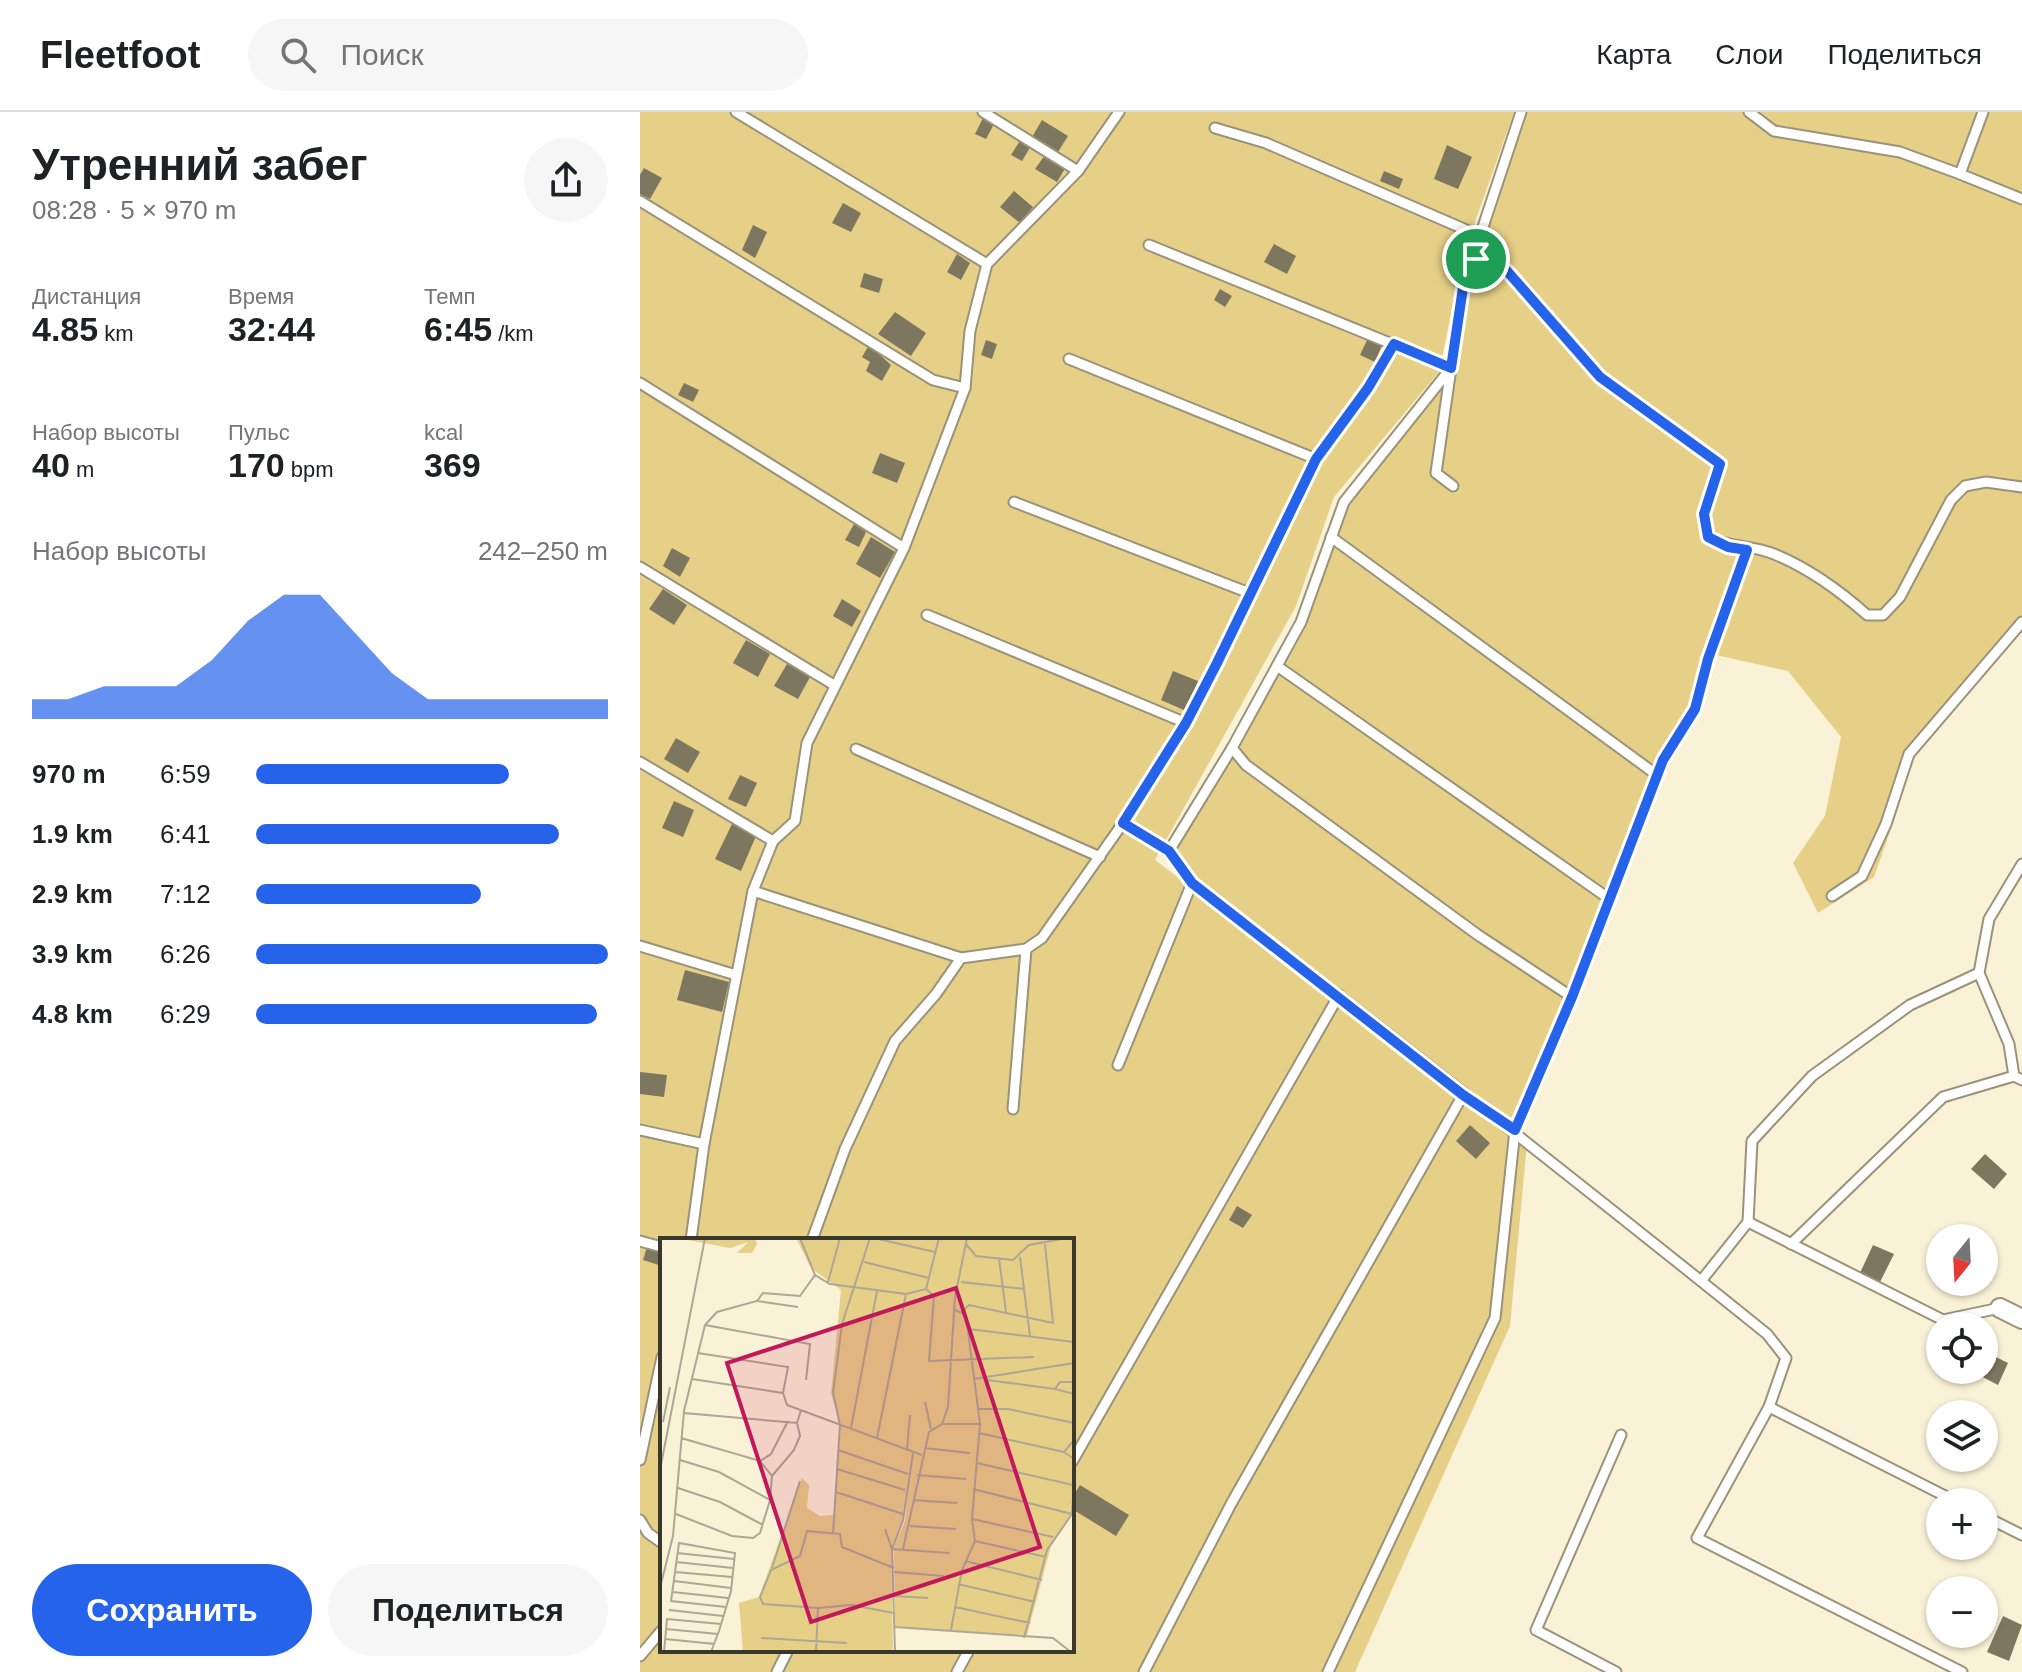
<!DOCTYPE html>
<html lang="ru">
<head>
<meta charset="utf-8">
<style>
	body { margin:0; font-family:Helvetica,sans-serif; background:#f6f6f6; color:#202124; height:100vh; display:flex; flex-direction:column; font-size:30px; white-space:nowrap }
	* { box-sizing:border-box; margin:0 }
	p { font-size:26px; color:#757577 }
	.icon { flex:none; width:44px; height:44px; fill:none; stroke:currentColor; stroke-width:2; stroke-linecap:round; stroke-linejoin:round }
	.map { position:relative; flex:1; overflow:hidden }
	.sheet { display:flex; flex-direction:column; background:#fff; width:640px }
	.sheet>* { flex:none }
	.needle { width:52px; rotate:198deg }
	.tools { position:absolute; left:1286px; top:1112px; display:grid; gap:16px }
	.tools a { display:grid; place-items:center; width:72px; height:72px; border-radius:50%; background:#fff; box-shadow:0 2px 6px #0004; font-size:40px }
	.pin { position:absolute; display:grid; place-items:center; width:68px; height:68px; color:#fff; margin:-34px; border:4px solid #fff; border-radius:50%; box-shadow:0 2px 8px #0007 }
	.round { display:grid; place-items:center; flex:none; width:84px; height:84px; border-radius:42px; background:#f6f6f6 }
	.head { display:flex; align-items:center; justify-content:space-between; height:136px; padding:0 32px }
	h1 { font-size:44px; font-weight:700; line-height:60px }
	.stats { display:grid; grid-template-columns:repeat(3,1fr); gap:12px; height:136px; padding:8px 32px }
	.stats div { display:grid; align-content:center }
	.stats b { font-size:34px; font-weight:700 }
	.stats small { font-size:22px; font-weight:400 }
	.stats p { font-size:22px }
	.chart { height:224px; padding:16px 32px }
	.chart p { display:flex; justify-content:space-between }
	.chart svg { width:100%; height:144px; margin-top:8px; fill:#2563eb; opacity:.7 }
	.button { display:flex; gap:16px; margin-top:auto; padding:16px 32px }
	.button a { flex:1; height:92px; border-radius:48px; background:#2563eb; color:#fff; font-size:32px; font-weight:700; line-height:92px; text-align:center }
	.button a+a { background:#f6f6f6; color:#202124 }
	ul { padding:0 32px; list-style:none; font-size:26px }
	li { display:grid; grid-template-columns:128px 96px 1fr; align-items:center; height:60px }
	li i { height:20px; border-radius:10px; background:#2563eb }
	header { display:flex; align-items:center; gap:48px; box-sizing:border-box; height:112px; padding:0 40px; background:#fff; border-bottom:2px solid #e0e0e0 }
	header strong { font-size:38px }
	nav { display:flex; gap:44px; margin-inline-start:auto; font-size:28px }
	.search { width:560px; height:72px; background:#f6f6f6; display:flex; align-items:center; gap:20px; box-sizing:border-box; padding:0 28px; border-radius:44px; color:#757577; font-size:30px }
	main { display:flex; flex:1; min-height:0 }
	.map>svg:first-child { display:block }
	.green { fill:#e6d087; fill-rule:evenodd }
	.building { fill:#7e775f }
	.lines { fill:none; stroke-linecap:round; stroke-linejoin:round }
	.lane-casing { stroke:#9a937a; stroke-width:13 }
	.street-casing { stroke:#9a937a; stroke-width:22 }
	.lane { stroke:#fff; stroke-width:9 }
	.street { stroke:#fff; stroke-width:18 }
	.route-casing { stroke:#fff; stroke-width:16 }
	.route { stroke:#2563eb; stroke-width:10 }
	.inset-road { fill:none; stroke:#ada793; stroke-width:2 }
	.view { fill:#c2185b; fill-opacity:0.15; stroke:#c2185b; stroke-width:4 }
	.inset-edge { fill:none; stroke:#3a372d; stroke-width:4 }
</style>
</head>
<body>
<header>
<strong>Fleetfoot</strong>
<div class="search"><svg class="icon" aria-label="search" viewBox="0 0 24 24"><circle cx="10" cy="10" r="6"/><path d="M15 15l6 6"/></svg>Поиск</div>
<nav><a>Карта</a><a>Слои</a><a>Поделиться</a></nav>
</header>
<main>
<section class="sheet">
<div class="head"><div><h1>Утренний забег</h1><p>08:28 · 5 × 970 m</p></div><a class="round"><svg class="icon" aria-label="share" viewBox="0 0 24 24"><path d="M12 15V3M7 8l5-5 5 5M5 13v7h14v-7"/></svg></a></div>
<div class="stats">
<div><p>Дистанция</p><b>4.85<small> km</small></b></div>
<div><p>Время</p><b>32:44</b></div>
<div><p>Темп</p><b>6:45<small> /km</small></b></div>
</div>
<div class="stats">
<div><p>Набор высоты</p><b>40<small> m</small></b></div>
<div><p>Пульс</p><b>170<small> bpm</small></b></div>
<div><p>kcal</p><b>369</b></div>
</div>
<div class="chart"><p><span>Набор высоты</span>242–250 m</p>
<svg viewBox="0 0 160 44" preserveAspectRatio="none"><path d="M0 44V38L10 38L20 34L30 34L40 34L50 26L60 14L70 6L80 6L90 18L100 30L110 38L120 38L130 38L140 38L150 38L160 38V44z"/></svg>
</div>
<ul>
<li><b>970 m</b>6:59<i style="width:72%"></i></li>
<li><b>1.9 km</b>6:41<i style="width:86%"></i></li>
<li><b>2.9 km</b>7:12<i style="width:64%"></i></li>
<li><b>3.9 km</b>6:26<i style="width:100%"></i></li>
<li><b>4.8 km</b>6:29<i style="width:97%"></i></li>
</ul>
<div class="button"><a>Сохранить</a><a>Поделиться</a></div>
</section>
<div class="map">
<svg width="1382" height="1560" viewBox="0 0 1382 1560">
	<rect width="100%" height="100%" fill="#faf2d7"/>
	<g class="green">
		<path d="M0,0H874L823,144L799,260L694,385L656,494L515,748L887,1031L870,1214L715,1560H0ZM22,1128H432V1538H22Z"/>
		<polygon points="881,0 1382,0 1382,516 1271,646 1258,697 1234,765 1178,801 1153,751 1185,704 1201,625 1148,559 1067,541 1052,595 1022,644 931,881 874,1015 554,767 536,740 665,508 705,394 815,259 828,169"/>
	</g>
	<g class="building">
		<polygon points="343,6 354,12 346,27 335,22"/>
		<polygon points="402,8 428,24 418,40 392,25"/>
		<polygon points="381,27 391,34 382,49 371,43"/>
		<polygon points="807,33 832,45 818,77 794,67"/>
		<polygon points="405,43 426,55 417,70 395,57"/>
		<polygon points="4,56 22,66 10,87 0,82 0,63"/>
		<polygon points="744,59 763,67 759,77 740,69"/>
		<polygon points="374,79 393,95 380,111 360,95"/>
		<polygon points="203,91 221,101 211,120 192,111"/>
		<polygon points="113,113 127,120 115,146 102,138"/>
		<polygon points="634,132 656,144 647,162 624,150"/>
		<polygon points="317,142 330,151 321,168 307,160"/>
		<polygon points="224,161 243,167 239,181 220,175"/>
		<polygon points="580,177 592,184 585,195 574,188"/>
		<polygon points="255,200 286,221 271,244 238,222"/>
		<polygon points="728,226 742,233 735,250 720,243"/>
		<polygon points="346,228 357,232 352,247 341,243"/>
		<polygon points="229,233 251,253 242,269 226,259 230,250 222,245"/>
		<polygon points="44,271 59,278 53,290 38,283"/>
		<polygon points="240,341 265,351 257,371 232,361"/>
		<polygon points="214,412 226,420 219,435 205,428"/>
		<polygon points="231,425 255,440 240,466 216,452"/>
		<polygon points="32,436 50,446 40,465 23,454"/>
		<polygon points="23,477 47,493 34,513 9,497"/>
		<polygon points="202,487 221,499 212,515 193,504"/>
		<polygon points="106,528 130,542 118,565 93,551"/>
		<polygon points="147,552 170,565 158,587 134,574"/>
		<polygon points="533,559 558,569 546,599 521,588"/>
		<polygon points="36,626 60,640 48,661 24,647"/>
		<polygon points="100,663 117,671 106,695 88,687"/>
		<polygon points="34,689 54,698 43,725 22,716"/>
		<polygon points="92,712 116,724 101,759 75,747"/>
		<polygon points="45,858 89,870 82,900 37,888"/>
		<polygon points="0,960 27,963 24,985 0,982"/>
		<polygon points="830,1013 850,1031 836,1047 816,1029"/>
		<polygon points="1345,1042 1367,1062 1354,1077 1331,1057"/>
		<polygon points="597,1094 612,1103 603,1116 589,1108"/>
		<polygon points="1233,1133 1254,1142 1240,1170 1220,1161"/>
		<polygon points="7,1135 22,1140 22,1154 3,1148"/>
		<polygon points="1344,1239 1368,1251 1358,1273 1329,1258 1344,1258"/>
		<polygon points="440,1373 489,1403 476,1424 432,1397 432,1386"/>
		<polygon points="1363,1504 1382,1513 1369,1549 1347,1540"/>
	</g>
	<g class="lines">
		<defs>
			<g id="lane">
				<polyline points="96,0 347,152"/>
				<polyline points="343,0 438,59"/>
				<polyline points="1109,0 1134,19 1260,40 1320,62"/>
				<polyline points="1343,0 1320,62 1382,87"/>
				<polyline points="575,16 626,31 840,124"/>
				<polyline points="0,89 293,268 325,276"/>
				<polyline points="509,133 811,256 824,169 836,147 840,124 881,0"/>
				<path d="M836,147L867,159L960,265L1080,352L1064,402L1068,425C1091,436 1112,433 1134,442C1168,456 1200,479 1227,503H1243L1260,485L1311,388L1325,374L1346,370L1382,375"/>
				<polyline points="429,247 676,347"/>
				<polyline points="0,271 264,436"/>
				<polyline points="374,390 612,482"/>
				<polyline points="691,425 1017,663"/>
				<polyline points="0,455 194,573"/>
				<polyline points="287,503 546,611"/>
				<polyline points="637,554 968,786"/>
				<polyline points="592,636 606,653 838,823 932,885"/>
				<polyline points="216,637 460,745"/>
				<polyline points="0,650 133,729"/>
				<path d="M483,711L529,739L552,771C746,919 937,1069 1127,1222L1146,1246L1129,1295"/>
				<polyline points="529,739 592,636 661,510 704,390 811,256 796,361 813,374"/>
				<polyline points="113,779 321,846"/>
				<polyline points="1192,784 1222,764 1246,712 1269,642 1382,510"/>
				<polyline points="0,834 96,863"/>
				<polyline points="478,953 552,771"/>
				<polyline points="1374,964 1369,932 1339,861 1349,807 1382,752"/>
				<polyline points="373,997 386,837"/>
				<polyline points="0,1018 64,1032"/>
				<polyline points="1108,1110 1112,1029 1172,964 1270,893 1339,861"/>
				<polyline points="51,1128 64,1032 113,779 133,729 155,709 167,631 264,436 325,276 330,219 347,152 438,59 479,0"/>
				<polyline points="172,1128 205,1037 255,929 296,882 321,846 386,837 402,826 483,711 546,611 676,347 728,276 754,232"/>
				<polyline points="0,1129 22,1135"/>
				<polyline points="1151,1132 1303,985 1374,964 1382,968"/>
				<polyline points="1061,1169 1108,1110 1303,1208 1360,1196"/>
				<polyline points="0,1348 22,1245"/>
				<polyline points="432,1350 699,883"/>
				<polyline points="1317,1390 1129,1295 1057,1426 1322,1560"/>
				<polyline points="1344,1404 1382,1423"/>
				<polyline points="0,1408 8,1421 22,1431"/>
				<polyline points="0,1544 22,1518"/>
				<polyline points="137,1560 148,1538"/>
				<polyline points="317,1560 329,1538"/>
				<polyline points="504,1560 591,1392 823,983"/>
				<polyline points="688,1560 855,1206 875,1018 932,885 1023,648 1055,597 1068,547 1107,438"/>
				<polyline points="976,1560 896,1518 981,1323"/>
			</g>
			<polyline id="street" points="1360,1196 1382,1207"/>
		</defs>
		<use href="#lane" class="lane-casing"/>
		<use href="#street" class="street-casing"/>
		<use href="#lane" class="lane"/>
		<use href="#street" class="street"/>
	</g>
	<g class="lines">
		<defs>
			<polygon id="route" points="836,147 867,159 960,265 1080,352 1064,402 1068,425 1088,435 1107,438 1068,547 1055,597 1023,648 932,885 875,1018 823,983 552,771 529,739 483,711 546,611 577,551 676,347 728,276 754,232 811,256 824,169"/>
		</defs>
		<use href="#route" class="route-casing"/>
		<use href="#route" class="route"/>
	</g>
	<g transform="translate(20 1126)">
		<rect width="414" height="414" fill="#faf2d7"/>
		<path d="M17,0H95L97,6L92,15H77L88,4L70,10ZM136,0H414V274L391,308L367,397L235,389L234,309L245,283L252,215L242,282L231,310L233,414H83L79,365L99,359L142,240L149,247L147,270L160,278L174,277L181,187L171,155L181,52L151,30Z" fill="#e6d087"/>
		<path class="inset-road" d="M140,0L155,37L170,46L246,56L266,51L279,0M214,0L275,14M305,5L316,18L353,22L369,7L407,0M360,19L370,99M339,20L346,75M204,24L269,40M168,44L180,0M301,44L364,51M266,51L274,58L269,123L374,119M97,63L138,69M302,74L309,67L393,85L385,6M45,87L150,106L146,142M309,91L414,104M32,141L123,155L128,129L38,115M314,141L414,125M327,142L395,151M414,144H400L395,151L414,156M123,155L127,167L262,217M265,164L271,191M318,171H348L414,185M24,175L137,185L141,172M3,184L10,149M282,186H320M191,190L217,53M319,195L404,214M21,200L100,223L111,216L128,183M217,200L246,56M414,202L404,214L414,221M264,210L310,215M247,211L250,177M178,212L248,236M20,222L59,234L110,262L112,238L100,223M317,225L413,247M177,231L245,252M0,232L45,0M257,237L306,241M112,238L134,212L140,198L137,185M18,250L60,264L103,287M313,251L412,276M176,254L243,276M253,262L297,265M16,276L72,298L93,300L100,295L110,262M312,281L393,299M250,288L296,291M225,291L232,311L243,282L253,215M173,296L180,187L173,155L182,86L210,0M315,303L386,319M243,311L269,194L282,186L288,169L295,59L307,0M17,315L74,321M305,323L382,342M16,324L73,330M112,330L140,243M15,334L72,339M234,334L284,338M14,343L71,350M298,346L375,364M0,350L13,298L24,173L45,87L57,74L97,63L103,55L140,58L155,37M13,354L68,360M234,358L268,360M295,369L370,385M158,370L191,367L234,375M9,372L63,378M234,389L393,400L411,414M6,391L58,396M291,392L302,332L315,303L312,281L320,186L306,77L293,71M101,400L187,405M364,400L387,312L412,276L414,245M5,401L55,406M4,414L7,381L61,386M51,414L59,393L71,353L75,315L19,305L11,363L66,369M156,414L158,370L103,366L100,359L111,332L140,318L147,293L180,296L182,309L234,330M235,414L232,311L289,315"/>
		<path class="view" d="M296,50L380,309L151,384L67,125Z"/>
		<rect width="414" height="414" class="inset-edge"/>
	</g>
</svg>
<div class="tools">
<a><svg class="needle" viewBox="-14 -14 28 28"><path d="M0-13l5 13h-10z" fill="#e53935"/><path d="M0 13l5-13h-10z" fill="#757577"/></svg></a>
<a><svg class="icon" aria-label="locate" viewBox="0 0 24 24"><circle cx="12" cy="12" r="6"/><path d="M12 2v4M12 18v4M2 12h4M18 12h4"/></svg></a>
<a><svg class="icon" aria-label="layers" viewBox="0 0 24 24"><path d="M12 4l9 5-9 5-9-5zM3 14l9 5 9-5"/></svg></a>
<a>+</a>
<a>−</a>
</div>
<div class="pin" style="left:836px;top:147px;background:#1e9e55"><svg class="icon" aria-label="arrive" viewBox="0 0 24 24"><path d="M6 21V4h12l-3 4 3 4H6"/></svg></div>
</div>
</main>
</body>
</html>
